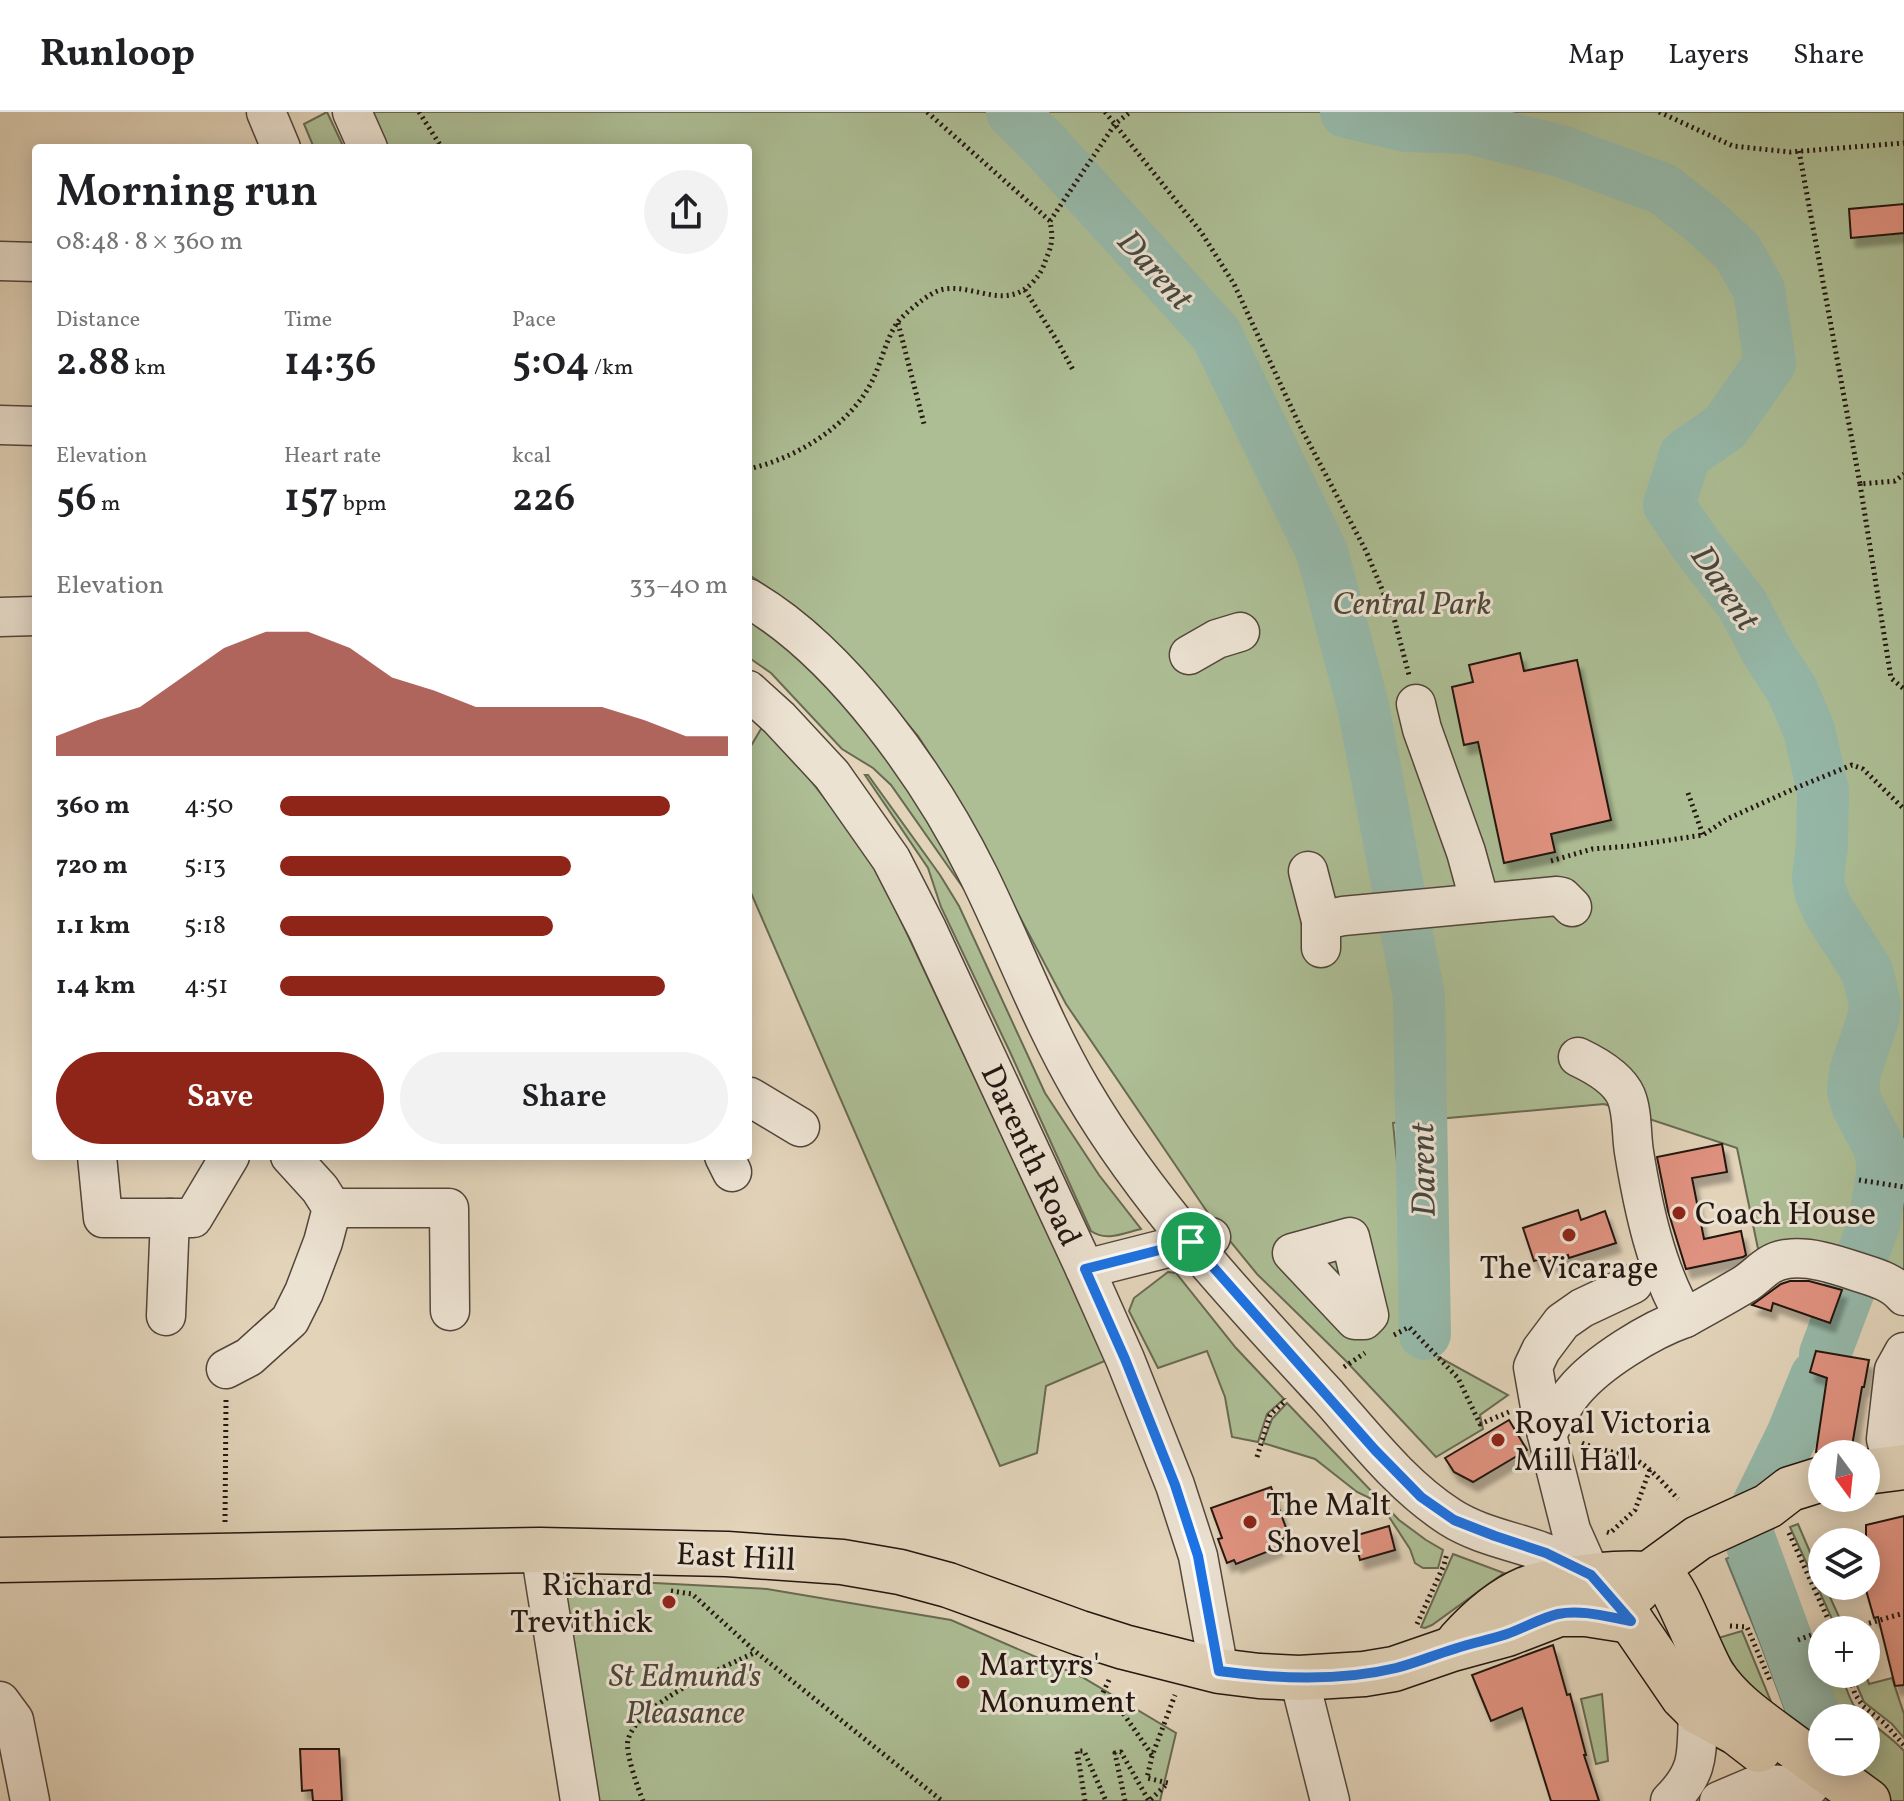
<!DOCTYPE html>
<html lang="en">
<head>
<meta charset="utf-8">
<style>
	body { margin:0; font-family:Vollkorn,serif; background:#f2f2f2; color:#202124; height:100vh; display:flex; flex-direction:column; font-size:30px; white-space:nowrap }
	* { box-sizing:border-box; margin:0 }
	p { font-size:26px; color:#757577 }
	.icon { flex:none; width:44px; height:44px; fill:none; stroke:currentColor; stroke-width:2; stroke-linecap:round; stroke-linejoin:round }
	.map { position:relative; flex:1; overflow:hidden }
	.sheet { position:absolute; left:32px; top:32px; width:720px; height:1016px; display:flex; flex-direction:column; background:#fff; border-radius:8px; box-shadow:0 4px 20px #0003 }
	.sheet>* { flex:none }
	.needle { width:52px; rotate:165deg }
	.fabs { position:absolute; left:1808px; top:1328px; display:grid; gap:16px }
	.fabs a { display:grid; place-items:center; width:72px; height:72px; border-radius:50%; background:#fff; box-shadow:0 4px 20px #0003; font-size:40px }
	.pin { position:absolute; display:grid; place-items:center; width:68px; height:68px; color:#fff; margin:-34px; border:4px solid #fff; border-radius:50%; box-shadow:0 2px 8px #0007 }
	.round { display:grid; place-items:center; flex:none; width:84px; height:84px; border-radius:42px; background:#f2f2f2 }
	.summary { display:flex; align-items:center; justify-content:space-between; height:136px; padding:0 24px }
	h1 { font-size:44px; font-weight:600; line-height:60px }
	.figures { display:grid; grid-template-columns:repeat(3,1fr); gap:12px; height:136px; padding:8px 24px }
	.figures div { display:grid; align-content:center }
	.figures b { font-size:40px; font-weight:600 }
	.figures small { font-size:22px; font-weight:400 }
	.figures p { font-size:22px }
	.chart { height:224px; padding:16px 24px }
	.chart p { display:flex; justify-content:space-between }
	.chart svg { width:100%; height:144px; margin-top:8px; fill:#8f2418; opacity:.7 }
	.primary-button { display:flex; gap:16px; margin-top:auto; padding:16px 24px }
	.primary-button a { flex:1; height:92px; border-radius:48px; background:#8f2418; color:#fff; font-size:32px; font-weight:600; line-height:92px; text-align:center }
	.primary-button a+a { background:#f2f2f2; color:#202124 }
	ul { padding:0 24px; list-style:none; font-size:26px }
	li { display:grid; grid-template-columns:128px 96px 1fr; align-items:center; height:60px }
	li i { height:20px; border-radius:10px; background:#8f2418 }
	header { display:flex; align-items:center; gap:48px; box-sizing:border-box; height:112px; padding:0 40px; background:#fff; border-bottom:2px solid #e0e0e0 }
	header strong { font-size:38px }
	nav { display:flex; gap:44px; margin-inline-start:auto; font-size:28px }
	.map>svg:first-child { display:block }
	.green { fill:#adbe95; stroke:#686a53; stroke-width:2 }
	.water { fill:#96b9aa; stroke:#68786d; stroke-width:2 }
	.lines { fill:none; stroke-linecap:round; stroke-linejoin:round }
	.shore { stroke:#5c685e; stroke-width:2 }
	.river { stroke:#96b9aa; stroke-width:52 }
	.building { fill:#e09280; stroke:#221711; stroke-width:2; filter:url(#shadow) }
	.minor-casing { stroke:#52463b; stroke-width:41 }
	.major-casing { stroke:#221711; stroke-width:47 }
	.path { stroke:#221711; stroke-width:5; stroke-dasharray:2 4; stroke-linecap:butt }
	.minor { stroke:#ece2d2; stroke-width:38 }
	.major { stroke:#e2d3b9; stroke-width:44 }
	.route-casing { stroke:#fff; stroke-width:16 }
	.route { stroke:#1a73e8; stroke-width:10 }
	.poi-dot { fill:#8f2418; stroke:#ece2d2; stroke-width:3 }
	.labels { text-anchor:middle; stroke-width:6; stroke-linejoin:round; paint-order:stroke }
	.park-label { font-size:32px; font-style:italic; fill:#4c4939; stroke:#ece2d2 }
	.street-label { font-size:32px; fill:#221711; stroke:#ece2d2 }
	.poi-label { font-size:32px; fill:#221711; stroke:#ece2d2; text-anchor:start }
	.water-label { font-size:34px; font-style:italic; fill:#45483f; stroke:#ece2d2 }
</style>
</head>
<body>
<header>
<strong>Runloop</strong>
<nav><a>Map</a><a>Layers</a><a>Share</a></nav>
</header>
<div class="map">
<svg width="1904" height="1689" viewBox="0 0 1904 1689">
	<defs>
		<filter id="shadow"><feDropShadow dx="5" dy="9" stdDeviation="2" flood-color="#0004"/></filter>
	</defs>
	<rect width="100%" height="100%" fill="#e2d3b9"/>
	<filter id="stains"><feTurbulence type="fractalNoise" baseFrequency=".0025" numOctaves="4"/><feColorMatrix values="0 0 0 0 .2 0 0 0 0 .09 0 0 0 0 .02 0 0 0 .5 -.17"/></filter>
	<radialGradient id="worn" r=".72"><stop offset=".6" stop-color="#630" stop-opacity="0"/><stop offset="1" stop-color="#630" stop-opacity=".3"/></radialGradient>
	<g class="green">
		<polygon points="327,0 344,36 314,36 304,12"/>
		<polygon points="370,0 1904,0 1904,1170 1761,1151 1737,1036 1604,992 1393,1011 1413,1207 1417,1233 1508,1283 1480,1303 1483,1317 1436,1345 1345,1248 1257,1162 1212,1107 1066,892 952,677 918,624 879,578 818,513 792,492 748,462 748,36 385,36"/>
		<polygon points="748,506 778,527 816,561 871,622 938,720 971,787 891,673 873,656 842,637 771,561 748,545"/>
		<polygon points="765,610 872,747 1107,1248 1046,1274 1037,1341 1000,1354 748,774 748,639"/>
		<path d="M865,663H868L940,763L959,794L1045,981L1099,1063L1141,1117C1124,1121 1106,1130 1091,1119L1010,940L941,795L928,756Z"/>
		<polygon points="1168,1160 1176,1161 1236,1236 1284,1287 1267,1302 1258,1330 1232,1325 1225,1285 1207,1239 1158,1256 1129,1199 1134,1186"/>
		<polygon points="1287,1291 1399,1408 1426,1428 1443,1438 1438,1456 1423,1456 1415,1451 1410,1437 1380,1391 1357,1380 1315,1347 1263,1331 1272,1307"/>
		<polygon points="1798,1412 1822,1468 1822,1474 1825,1474 1845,1518 1837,1518 1790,1415"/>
		<polygon points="1453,1442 1504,1461 1432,1513 1425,1516 1421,1515"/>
		<polygon points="559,1466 767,1477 951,1508 1082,1565 1176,1621 1160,1689 589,1689"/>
		<polygon points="1742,1519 1774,1597 1739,1563 1718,1526"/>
		<path d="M1822,1541V1562H1841C1845,1572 1848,1583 1853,1592C1864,1609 1889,1622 1904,1639V1689H1891L1849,1660L1846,1650H1866V1606H1830L1808,1546Z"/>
		<polygon points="1852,1562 1866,1562 1869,1572 1892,1566 1904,1602 1904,1626 1892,1612 1864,1590"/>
		<polygon points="1602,1582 1608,1649 1596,1652 1581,1587"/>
	</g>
	<polygon class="water" points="1762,1429 1787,1487 1830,1606 1822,1606 1822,1650 1861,1689 1819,1689 1758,1525 1726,1447"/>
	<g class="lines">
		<polyline class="shore" points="1796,1607 1766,1522 1738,1454 1739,1450 1755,1442 1759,1444 1779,1490 1822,1607"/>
		<g class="river">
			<polyline points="1012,0 1045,33 1216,222 1322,440 1363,594 1419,885 1425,1222"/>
			<polyline points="1346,0 1406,14 1469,16 1560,39 1663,77 1703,108 1737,139 1759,178 1770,251 1725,315 1685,343 1669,393 1696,433 1742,492 1768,541 1792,578 1809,618 1823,679 1822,733 1818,765 1820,779 1828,798 1867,859 1872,879 1875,894 1873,907 1855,960 1853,978 1857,993 1880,1037 1882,1049 1882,1063 1874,1112 1825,1242"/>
			<polyline points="1816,1264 1792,1323 1746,1417 1822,1624"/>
		</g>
	</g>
	<g class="building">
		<polygon points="1904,92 1904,121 1851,126 1849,97"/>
		<polygon points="1520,541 1524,559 1577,548 1611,708 1551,722 1555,740 1504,751 1478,630 1464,633 1452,575 1473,570 1469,553"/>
		<polygon points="1722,1032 1727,1060 1692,1066 1704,1127 1741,1119 1746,1143 1743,1145 1686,1157 1668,1099 1657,1045"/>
		<polygon points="1578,1098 1581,1108 1605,1099 1616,1131 1569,1146 1568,1143 1547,1150 1546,1145 1534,1149 1523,1116"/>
		<polygon points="1790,1169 1809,1169 1842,1178 1830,1211 1773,1191 1771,1199 1752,1193 1781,1172"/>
		<polygon points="1816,1239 1869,1248 1864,1275 1862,1275 1851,1340 1849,1342 1816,1340 1827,1266 1810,1260"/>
		<polygon points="1509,1308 1527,1338 1473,1370 1454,1360 1445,1346"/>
		<polygon points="1271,1375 1289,1424 1277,1429 1279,1435 1236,1452 1234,1448 1227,1451 1218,1427 1222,1426 1211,1396"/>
		<polygon points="1904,1404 1904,1573 1895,1574 1878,1505 1874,1506 1866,1478 1866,1413"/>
		<polygon points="1389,1414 1395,1438 1360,1448 1354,1424"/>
		<polygon points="1553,1533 1567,1583 1570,1582 1586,1643 1584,1643 1599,1689 1551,1689 1522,1596 1491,1609 1472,1563"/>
		<polygon points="300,1637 339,1637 342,1689 313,1689 312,1678 302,1679"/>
	</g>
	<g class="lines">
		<defs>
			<g id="minor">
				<polyline points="266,0 281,36"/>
				<polyline points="352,0 368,36"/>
				<polyline points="0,149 36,150"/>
				<polyline points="0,313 36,314"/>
				<path d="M748,486C843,541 931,667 979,764C1014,835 1042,911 1082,979C1147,1090 1241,1190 1328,1284C1366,1327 1402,1374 1450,1405C1478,1423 1513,1429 1543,1440C1560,1446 1576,1455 1591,1463"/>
				<polyline points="0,505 36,504"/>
				<polyline points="1189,543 1217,527 1240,520"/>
				<polyline points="748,578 779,606 832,663 891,747 927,817 1085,1157 1125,1247 1175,1373 1198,1444 1219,1559"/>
				<polyline points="1416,592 1422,617 1466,740 1480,791"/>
				<polyline points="1308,759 1321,809"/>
				<polyline points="1321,836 1321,809 1343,804 1557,784 1562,785 1572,795"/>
				<path d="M1578,945C1595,953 1618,966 1626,984C1633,1001 1631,1022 1634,1040C1643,1095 1656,1158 1685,1206C1705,1195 1725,1184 1745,1172C1759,1163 1768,1149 1787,1147C1809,1144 1834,1152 1855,1159C1873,1165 1892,1169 1904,1184"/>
				<polyline points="748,986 750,985 800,1015"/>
				<polyline points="97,1044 103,1106 193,1106 230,1044"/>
				<polyline points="724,1044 732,1060"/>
				<polyline points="332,1096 449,1096 450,1199"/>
				<polygon points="1350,1125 1369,1203 1364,1208 1355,1208 1292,1141"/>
				<polyline points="1085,1157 1211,1125"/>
				<polyline points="166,1204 170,1106"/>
				<polyline points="226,1257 249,1245 290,1208 304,1180 323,1130 332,1096 320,1077 290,1044"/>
				<path d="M1547,1322C1555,1308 1563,1292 1574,1279C1597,1251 1650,1218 1685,1206"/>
				<polyline points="1894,1355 1886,1327 1894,1258 1904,1240"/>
				<polyline points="540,1438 580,1689"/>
				<polyline points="1598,1470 1591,1463 1571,1418 1540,1295 1533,1255 1541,1238 1562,1210 1582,1196 1633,1172"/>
				<polyline points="1299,1566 1330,1689"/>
				<polyline points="0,1589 14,1608 30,1689"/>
				<path d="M1670,1689C1701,1658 1696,1641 1698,1600"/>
				<polyline points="1719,1689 1759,1672 1810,1674"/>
			</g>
			<g id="major">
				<polyline points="1866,1360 1904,1355"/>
				<polyline points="0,1448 540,1438 727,1442 842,1450 900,1460 948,1473 1080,1521 1124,1535 1219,1559 1259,1564 1299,1566 1364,1562 1394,1557 1452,1537 1507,1522 1559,1502 1586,1502 1631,1509"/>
				<polyline points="1637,1479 1650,1461 1698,1426 1768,1394 1790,1377 1822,1367"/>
				<polyline points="1631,1509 1683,1585 1698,1600 1737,1621 1759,1638"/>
				<path d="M1459,1529C1478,1508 1500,1488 1526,1477C1546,1468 1645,1454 1663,1466C1677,1476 1701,1544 1713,1563C1732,1592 1762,1611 1790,1632C1816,1651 1842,1670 1868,1689"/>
			</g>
		</defs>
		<use href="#minor" class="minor-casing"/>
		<use href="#major" class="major-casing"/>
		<g class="path">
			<polyline points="419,0 442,36"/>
			<polyline points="1105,0 1201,120 1234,172 1299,312 1366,439 1394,506 1409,563"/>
			<polyline points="1659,0 1733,34 1790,40 1904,31"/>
			<polyline points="1799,39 1860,372 1895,369 1904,362"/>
			<polyline points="1050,109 1115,12 1130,0"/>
			<polyline points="1025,178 1059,232 1073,258"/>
			<polyline points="898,211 924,312"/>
			<path d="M748,357C795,347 847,315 870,273C881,253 885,229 897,211C903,203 921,188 930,183C962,161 1002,204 1033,170C1037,165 1040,162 1043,155C1051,134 1054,131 1050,109L927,0"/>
			<polyline points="1860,372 1891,566 1904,577"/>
			<polyline points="1688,681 1703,723"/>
			<polyline points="1551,749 1592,737 1630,734 1703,723 1727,707 1798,675 1852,653 1863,657 1904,697"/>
			<polyline points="1859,1068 1904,1075"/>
			<polyline points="1394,1223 1409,1215 1458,1266 1480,1312 1509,1300"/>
			<polyline points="1344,1255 1365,1241"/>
			<path d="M1582,1331C1596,1337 1610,1339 1624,1343C1647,1350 1662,1370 1678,1387"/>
			<polyline points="1257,1345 1270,1303 1285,1289 1284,1287"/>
			<polyline points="225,1410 226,1288"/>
			<polyline points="1607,1420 1610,1421 1635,1398 1650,1357"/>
			<polyline points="1789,1421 1833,1518"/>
			<polyline points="671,1479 692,1482 756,1540 942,1689"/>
			<polyline points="1417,1512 1444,1453 1447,1441"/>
			<polyline points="1730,1514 1747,1515 1771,1571"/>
			<polyline points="1846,1518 1904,1501"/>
			<polyline points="1798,1528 1822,1519"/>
			<polyline points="1848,1562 1855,1582 1863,1594 1884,1611 1904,1633"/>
			<polyline points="1109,1568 1101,1585 1116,1591 1152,1643"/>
			<path d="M643,1689C638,1676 625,1641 628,1628C638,1591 722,1556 756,1540"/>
			<polyline points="1085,1689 1077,1639 1084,1639 1106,1689"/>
			<polyline points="1125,1689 1115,1641 1121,1640 1149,1689 1168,1671 1147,1666 1152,1644 1175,1583"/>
		</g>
		<use href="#minor" class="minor"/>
		<use href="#major" class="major"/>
	</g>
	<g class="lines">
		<defs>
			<path id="route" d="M1191,1130L1375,1338L1421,1385L1454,1408L1495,1424L1546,1441L1591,1463L1631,1509C1608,1505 1581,1497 1558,1502C1541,1506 1524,1516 1507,1522C1489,1528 1471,1531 1454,1537C1434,1543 1416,1551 1396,1556C1338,1570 1277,1567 1219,1559L1198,1444L1175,1373L1125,1247L1085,1157Z"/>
		</defs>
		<use href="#route" class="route-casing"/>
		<use href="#route" class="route"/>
	</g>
	<g class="poi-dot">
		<circle cx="1679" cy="1101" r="8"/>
		<circle cx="1569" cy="1123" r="8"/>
		<circle cx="1498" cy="1328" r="8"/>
		<circle cx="1250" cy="1410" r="8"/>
		<circle cx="669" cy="1490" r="8"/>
		<circle cx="963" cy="1570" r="8"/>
	</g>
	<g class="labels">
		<g class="park-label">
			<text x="1412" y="502">Central Park</text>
			<text x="685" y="1574">St Edmund's<tspan x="685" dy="37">Pleasance</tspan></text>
		</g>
		<g class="street-label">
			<text transform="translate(1032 1043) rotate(65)" y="11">Darenth Road</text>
			<text transform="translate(736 1444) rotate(3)" y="11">East Hill</text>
		</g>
		<g class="poi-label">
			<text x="1695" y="1112">Coach House</text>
			<text x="1569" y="1166" text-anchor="middle">The Vicarage</text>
			<text x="1514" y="1321">Royal Victoria<tspan x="1514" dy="37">Mill Hall</tspan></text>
			<text x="1266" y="1403">The Malt<tspan x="1266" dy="37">Shovel</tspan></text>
			<text x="653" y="1483" text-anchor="end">Richard<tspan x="653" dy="37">Trevithick</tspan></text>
			<text x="979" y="1563">Martyrs'<tspan x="979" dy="37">Monument</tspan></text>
		</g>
		<g class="water-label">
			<text transform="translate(1156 157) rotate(48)" y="12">Darent</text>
			<text transform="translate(1726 475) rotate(56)" y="12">Darent</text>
			<text transform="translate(1422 1058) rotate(-91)" y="12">Darent</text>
		</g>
	</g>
	<rect width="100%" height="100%" filter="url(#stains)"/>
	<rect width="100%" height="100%" fill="url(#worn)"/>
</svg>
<div class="fabs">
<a><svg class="needle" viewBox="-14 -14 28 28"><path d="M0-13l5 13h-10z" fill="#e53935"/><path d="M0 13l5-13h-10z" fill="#757577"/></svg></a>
<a><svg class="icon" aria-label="layers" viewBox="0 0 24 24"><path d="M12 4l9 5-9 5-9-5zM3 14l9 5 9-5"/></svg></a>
<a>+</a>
<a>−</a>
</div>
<div class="pin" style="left:1191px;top:1130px;background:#1e9e55"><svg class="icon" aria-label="arrive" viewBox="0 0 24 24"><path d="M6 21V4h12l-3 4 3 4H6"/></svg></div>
<section class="sheet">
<div class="summary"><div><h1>Morning run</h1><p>08:48 · 8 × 360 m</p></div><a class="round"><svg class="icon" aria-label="share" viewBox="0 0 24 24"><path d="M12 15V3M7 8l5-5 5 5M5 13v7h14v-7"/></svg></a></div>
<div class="figures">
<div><p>Distance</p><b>2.88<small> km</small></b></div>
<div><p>Time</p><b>14:36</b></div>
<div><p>Pace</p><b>5:04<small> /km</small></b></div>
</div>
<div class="figures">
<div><p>Elevation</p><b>56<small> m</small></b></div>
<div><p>Heart rate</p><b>157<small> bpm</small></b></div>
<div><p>kcal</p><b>226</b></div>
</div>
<div class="chart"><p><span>Elevation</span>33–40 m</p>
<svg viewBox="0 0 160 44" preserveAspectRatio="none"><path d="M0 44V38L10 33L20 29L30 20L40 11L50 6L60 6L70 11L80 20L90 24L100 29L110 29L120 29L130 29L140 33L150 38L160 38V44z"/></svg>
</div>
<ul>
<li><b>360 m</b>4:50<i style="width:87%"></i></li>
<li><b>720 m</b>5:13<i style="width:65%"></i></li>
<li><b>1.1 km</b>5:18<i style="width:61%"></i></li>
<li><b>1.4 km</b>4:51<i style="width:86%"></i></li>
</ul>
<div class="primary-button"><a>Save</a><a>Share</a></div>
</section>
</div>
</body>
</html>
